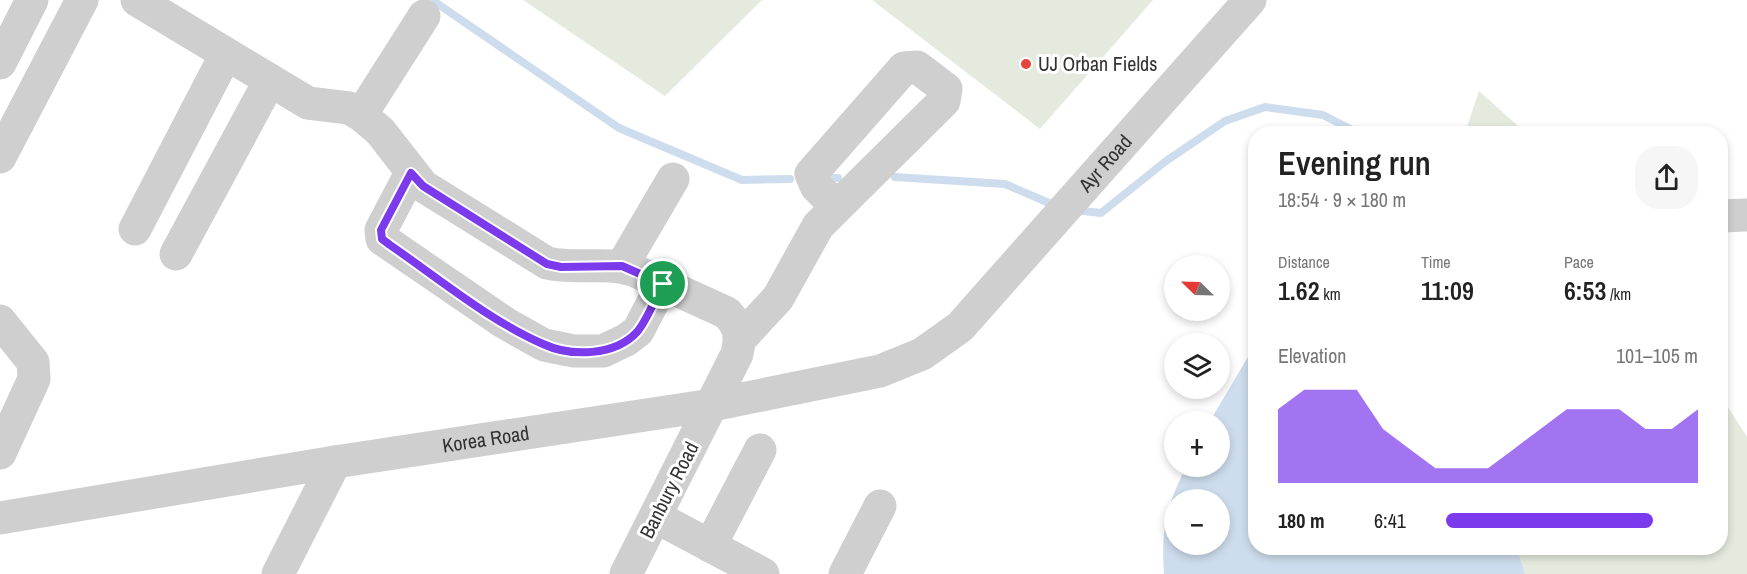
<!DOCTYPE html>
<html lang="en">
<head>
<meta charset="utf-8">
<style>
	body { margin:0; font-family:"Archivo Narrow",sans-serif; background:#f6f6f6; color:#222; height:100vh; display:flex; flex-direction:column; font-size:22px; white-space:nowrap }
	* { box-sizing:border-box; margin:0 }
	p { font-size:20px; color:#767676 }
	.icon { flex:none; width:33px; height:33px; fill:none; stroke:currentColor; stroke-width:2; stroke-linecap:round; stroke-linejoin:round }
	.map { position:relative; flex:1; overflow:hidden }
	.drawer { position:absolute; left:1248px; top:126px; width:480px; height:429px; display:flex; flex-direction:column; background:#fff; border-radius:24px; box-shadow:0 3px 9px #0003 }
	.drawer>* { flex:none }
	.needle { width:39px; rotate:293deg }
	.fabs { position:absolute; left:1164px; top:255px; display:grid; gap:12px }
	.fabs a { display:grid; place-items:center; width:66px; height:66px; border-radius:50%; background:#fff; box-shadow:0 3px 9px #0003; font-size:30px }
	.pin { position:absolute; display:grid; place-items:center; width:51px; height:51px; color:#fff; margin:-26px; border:3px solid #fff; border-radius:50%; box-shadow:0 2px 6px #0007 }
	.round { display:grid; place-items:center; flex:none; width:63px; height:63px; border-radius:24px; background:#f6f6f6 }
	.head { display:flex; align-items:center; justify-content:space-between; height:102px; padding:0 30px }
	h1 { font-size:33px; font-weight:600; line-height:45px }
	.metrics { display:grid; grid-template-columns:repeat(3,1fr); gap:9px; height:102px; padding:6px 30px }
	.metrics div { display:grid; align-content:center }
	.metrics b { font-size:26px; font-weight:600 }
	.metrics small { font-size:16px; font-weight:400 }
	.metrics p { font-size:16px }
	.chart { height:168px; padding:12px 30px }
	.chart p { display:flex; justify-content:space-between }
	.chart svg { width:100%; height:108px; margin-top:6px; fill:#7c3aed; opacity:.7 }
	ul { padding:0 30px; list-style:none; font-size:20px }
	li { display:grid; grid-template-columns:96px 72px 1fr; align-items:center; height:45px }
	li i { height:15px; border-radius:8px; background:#7c3aed }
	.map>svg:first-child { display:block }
	.green { fill:#e4ebde }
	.water { fill:#cedded; fill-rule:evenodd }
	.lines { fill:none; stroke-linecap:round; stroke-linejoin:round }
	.stream { stroke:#cedded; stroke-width:8 }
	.minor { stroke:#cfcfcf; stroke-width:33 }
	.route-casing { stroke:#fff; stroke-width:12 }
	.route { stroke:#7c3aed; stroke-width:8 }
	.poi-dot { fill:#e3443b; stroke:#fff; stroke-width:2 }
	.labels { text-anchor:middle; stroke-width:6; stroke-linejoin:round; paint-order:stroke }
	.poi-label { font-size:20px; fill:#323232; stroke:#fff; text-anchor:start }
	.street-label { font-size:20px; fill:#323232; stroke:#fff }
</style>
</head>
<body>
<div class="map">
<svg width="1747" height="574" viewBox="0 0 1747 574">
	<rect width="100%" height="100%" fill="#fff"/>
	<g class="green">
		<polygon points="523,0 762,0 665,96"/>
		<polygon points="872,0 1153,0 1040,129"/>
		<polygon points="1479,91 1526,133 1465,133"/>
		<polygon points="1721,396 1747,437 1747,574 1525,574 1517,548 1720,548"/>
	</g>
	<path class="water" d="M1255,345L1256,548H1517L1525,574H1164C1161,529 1166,507 1186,467L1220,466V422L1210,421ZM1174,500H1220V544H1174Z"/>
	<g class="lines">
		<g class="stream">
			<polyline points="432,0 619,128 742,180 790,179"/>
			<polyline points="895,177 1005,184 1056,206"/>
			<polyline points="834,178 838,178"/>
			<polyline points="1074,210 1101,213 1166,161 1225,121 1265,107 1323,115 1360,134"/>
		</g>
		<g class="minor">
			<path d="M137,0L308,103L349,108L361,115L380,131L423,186L547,263C576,270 606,261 633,270L727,313C740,327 741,336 737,354L626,574"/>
			<polyline points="0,63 32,0"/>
			<polyline points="361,115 424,16"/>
			<polyline points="0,157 82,0"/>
			<polyline points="411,173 381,230 382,239 505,323 544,345 574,351 603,351 626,340 638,331 663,283"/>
			<polyline points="1720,216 1747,215"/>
			<polyline points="135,229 226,54"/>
			<polyline points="176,254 270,80"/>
			<polyline points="622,266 673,179"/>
			<polyline points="0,321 33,362 34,379 0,453"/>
			<polyline points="741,338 778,298 818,226 837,207 944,101 946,89 917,67 904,68 811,174 816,186 837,207"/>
			<polyline points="656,517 763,574"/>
			<path id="s1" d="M0,518L335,462L712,405L880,371L922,354L960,327L1250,0"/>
			<polyline points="710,546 760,450"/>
			<polyline points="278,574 335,462"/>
			<polyline points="845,574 880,506"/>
		</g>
	</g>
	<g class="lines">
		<defs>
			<path id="route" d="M411,173L423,186L547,264L561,267L622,266L663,284C655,298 648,319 637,332C615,356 571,357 543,344C490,321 438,278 390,245L382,239L381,230Z"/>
		</defs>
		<use href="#route" class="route-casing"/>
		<use href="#route" class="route"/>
	</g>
	<circle class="poi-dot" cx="1026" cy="64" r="6"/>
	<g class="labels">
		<g class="poi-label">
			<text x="1038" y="71">UJ Orban Fields</text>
		</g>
		<g class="street-label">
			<text dy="7" stroke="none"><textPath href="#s1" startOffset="1203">Ayr Road</textPath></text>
			<text dy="7" stroke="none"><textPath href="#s1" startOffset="492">Korea Road</textPath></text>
			<text transform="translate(669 490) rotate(-63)" y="7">Banbury Road</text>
		</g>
	</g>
</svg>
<div class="fabs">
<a><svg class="needle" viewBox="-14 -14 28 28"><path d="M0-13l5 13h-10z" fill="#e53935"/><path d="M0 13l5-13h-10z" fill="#767676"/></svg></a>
<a><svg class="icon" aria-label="layers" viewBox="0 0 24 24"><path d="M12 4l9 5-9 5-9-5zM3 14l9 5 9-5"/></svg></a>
<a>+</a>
<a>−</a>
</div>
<div class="pin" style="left:663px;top:284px;background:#1e9e55"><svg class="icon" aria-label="arrive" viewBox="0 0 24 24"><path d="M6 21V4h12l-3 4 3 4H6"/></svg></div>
<section class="drawer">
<div class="head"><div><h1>Evening run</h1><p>18:54 · 9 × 180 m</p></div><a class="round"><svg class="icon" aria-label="share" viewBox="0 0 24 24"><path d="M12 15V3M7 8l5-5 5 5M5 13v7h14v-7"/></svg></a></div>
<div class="metrics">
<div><p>Distance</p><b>1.62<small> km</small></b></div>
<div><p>Time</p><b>11:09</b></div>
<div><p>Pace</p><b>6:53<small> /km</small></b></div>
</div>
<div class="chart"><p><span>Elevation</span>101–105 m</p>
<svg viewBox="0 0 160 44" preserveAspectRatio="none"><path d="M0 44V14L10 6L20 6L30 6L40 22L50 30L60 38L70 38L80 38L90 30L100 22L110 14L120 14L130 14L140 22L150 22L160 14V44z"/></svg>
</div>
<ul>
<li><b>180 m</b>6:41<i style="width:82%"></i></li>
</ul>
</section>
</div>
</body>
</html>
